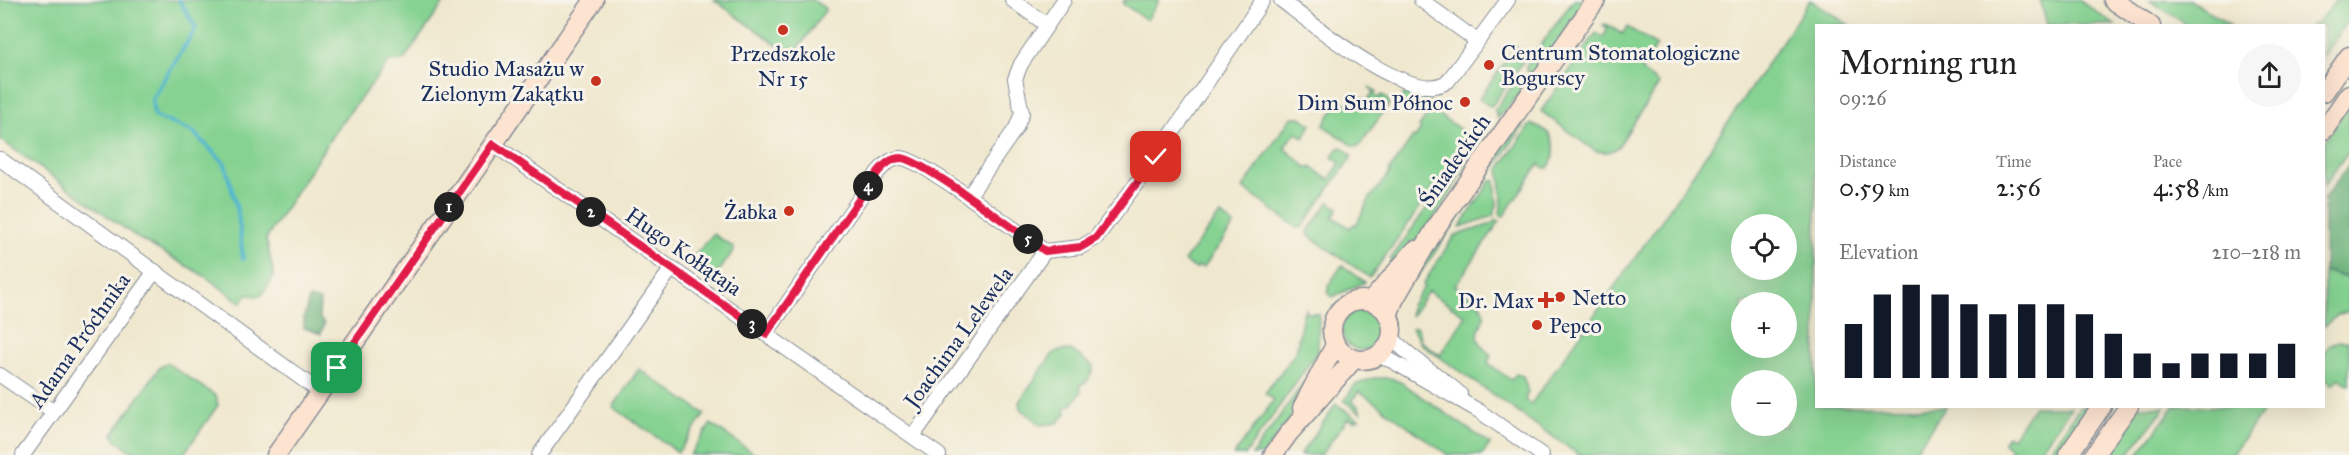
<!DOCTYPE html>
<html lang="en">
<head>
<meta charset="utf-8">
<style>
	body { margin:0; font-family:"IM FELL Great Primer",serif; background:#f6f6f6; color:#222; height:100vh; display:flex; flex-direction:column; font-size:22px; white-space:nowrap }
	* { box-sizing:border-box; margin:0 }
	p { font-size:20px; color:#767676 }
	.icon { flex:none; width:33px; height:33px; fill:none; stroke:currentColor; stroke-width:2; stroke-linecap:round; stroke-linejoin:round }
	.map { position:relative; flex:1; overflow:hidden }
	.sheet { position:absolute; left:1815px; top:24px; width:510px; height:384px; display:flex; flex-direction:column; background:#fff; border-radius:0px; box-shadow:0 6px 24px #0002 }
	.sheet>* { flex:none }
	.fabs { position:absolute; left:1731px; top:214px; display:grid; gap:12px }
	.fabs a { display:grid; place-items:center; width:66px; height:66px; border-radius:50%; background:#fff; box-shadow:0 6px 24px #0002; font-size:30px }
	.pin { position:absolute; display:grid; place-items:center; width:51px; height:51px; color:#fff; margin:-26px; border-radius:12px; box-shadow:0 3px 9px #0006 }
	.km { position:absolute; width:30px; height:30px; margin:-15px; border-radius:50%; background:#222; color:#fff; font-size:16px; line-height:30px; text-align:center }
	.round { display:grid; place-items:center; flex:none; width:63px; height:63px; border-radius:32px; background:#f6f6f6 }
	.headline { display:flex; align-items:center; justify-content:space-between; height:102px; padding:0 24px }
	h1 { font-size:33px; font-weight:600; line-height:45px }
	.figures { display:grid; grid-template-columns:repeat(3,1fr); gap:9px; height:102px; padding:6px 24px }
	.figures div { display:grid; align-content:center }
	.figures b { font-size:26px; font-weight:600 }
	.figures small { font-size:16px; font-weight:400 }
	.figures p { font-size:16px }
	.chart { height:168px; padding:12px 24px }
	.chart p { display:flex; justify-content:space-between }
	.chart svg { width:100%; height:108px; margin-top:6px; stroke:#111827; stroke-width:6 }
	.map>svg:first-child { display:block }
	.green { fill:#85d291; stroke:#508078; stroke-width:1.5; fill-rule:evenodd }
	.forest { fill:#6cb47b; stroke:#44726c; stroke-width:1.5 }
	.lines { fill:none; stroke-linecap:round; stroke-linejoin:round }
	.stream { stroke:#50b5cf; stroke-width:4 }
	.street-casing { stroke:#868c96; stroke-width:16 }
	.secondary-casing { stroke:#868c96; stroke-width:21 }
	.street { stroke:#fff; stroke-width:14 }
	.secondary { stroke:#fde4d1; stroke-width:18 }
	.route-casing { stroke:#fff; stroke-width:12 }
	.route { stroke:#e11d48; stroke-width:8 }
	.poi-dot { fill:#c8321e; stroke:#f7f3e8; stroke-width:2 }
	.labels { text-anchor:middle; stroke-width:6; stroke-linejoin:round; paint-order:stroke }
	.poi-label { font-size:22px; fill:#1b2f5e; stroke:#f7f3e8; text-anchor:end }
	.street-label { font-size:22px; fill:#1b2f5e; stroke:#f7f3e8 }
</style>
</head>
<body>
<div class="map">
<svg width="2349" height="455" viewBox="0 0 2349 455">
	<rect width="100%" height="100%" fill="#f7f3e8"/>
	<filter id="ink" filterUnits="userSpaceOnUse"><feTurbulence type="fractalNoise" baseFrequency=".0167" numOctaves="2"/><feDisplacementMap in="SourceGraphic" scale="12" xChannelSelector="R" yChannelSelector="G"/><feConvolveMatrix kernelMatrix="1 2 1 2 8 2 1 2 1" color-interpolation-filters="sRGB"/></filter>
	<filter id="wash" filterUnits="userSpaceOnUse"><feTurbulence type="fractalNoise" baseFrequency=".008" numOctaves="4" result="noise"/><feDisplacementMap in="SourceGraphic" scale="24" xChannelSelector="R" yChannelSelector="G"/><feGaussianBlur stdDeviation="1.35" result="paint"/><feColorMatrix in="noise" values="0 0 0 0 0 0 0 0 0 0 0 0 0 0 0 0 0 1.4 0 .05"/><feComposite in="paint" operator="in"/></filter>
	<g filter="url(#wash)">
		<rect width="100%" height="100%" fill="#f0e8ce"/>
		<g class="green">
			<polygon points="0,0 446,0 403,61 389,62 338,127 266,239 274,276 261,296 247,295 241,303 206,277 138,238 0,139"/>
			<polygon points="714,0 813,0 826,9 793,56"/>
			<polygon points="1124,0 1159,0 1147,20 1123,4"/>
			<polygon points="1573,0 1587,0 1534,76 1527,71 1526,66"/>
			<path d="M1810,0L1849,25L1816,26V406L1946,407L1914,452L1917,455H1579L1421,344L1412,328L1417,327L1421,341L1440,355L1466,316L1428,291L1413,313V315L1410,316L1411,305L1424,287L1423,284L1454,236L1489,225L1496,220L1500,221L1455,286C1463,292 1477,298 1482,307C1492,325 1462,331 1491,355L1488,363L1511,380L1516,374L1523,376L1528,391L1525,400L1531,404L1664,217ZM1742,225H1786V270H1742ZM1742,303H1786V348H1742ZM1742,381H1786V426H1742Z"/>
			<polygon points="2040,0 2078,0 2115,25 2047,25"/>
			<polygon points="2149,0 2190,0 2230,25 2187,25"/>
			<polygon points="2336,0 2349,0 2349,19 2324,56 2324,26 2311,25 2319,21"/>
			<path d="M1606,24L1622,34L1627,27L1657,45L1641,70L1659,84L1618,147C1611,153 1604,153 1595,151L1541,111L1596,33L1603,37L1608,29L1603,25Z"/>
			<polygon points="1516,46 1519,49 1514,57 1518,60 1524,52 1526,57 1491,107 1479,99"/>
			<polygon points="1520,79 1527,82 1527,86 1497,118 1495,110 1516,80"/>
			<polygon points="1369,87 1376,91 1374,95 1379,98 1382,95 1388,100 1389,104 1359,146 1355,147 1324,126 1324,123 1341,100 1349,106 1358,95 1367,101 1373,92"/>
			<polygon points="1406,91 1413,91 1436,104 1438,114 1461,130 1466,142 1371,276 1369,277 1309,236 1308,231 1329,202 1338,208 1333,217 1350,228 1354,224 1356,225 1370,198 1390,173 1389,171 1413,137 1415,138 1421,129 1419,127 1431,110 1415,98 1409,107 1402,102 1401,99"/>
			<polygon points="2349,106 2349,150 2324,186 2324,142"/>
			<polygon points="1294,117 1300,117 1311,124 1304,138 1296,132 1284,148 1309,169 1311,167 1329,180 1340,163 1332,157 1339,148 1342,147 1351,155 1351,158 1302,227 1297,228 1243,188 1291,118"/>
			<path d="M1531,124C1553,129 1561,149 1548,168H1544L1539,164L1503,217L1500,214L1502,197L1499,169Z"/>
			<polygon points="1524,125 1416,279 1426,255 1515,129"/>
			<path d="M1465,158L1467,159C1450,200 1424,235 1394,266L1390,260L1461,159Z"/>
			<polygon points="1491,180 1495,181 1497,205 1493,216 1460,227"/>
			<polygon points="1220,214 1234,225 1203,268 1199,266 1196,269 1184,261"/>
			<polygon points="713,234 733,247 734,250 715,277 723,283 721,286 688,263"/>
			<polygon points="1342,265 1365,282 1332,297 1328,292 1328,286"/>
			<polygon points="2324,271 2349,279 2349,311 2338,315 2324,326"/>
			<polygon points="1306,309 1307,313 1319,314 1318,351 1245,455 1234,455 1274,400 1265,393 1296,352 1303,313"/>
			<circle cx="1362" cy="330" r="20"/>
			<polygon points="2339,341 2349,341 2349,385 2339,378 2332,385 2324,376 2324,353 2329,346"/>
			<polygon points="1071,350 1093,366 1093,371 1086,383 1082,383 1080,386 1081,392 1072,405 1068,405 1065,409 1066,413 1058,423 1041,425 1020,408 1019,402 1051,356 1057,351"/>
			<polygon points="167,363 216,396 218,405 183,455 137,455 116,440 113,434 159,368"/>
			<polygon points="639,369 705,414 678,452 613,407"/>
			<polygon points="1373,378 1391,378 1402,383 1490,444 1482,455 1448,455 1359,391 1352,401 1359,407 1361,413 1344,401 1355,385"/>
			<polygon points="1304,382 1309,384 1293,414 1263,455 1252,455"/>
			<polygon points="1336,404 1359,419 1354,421 1348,418 1321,455 1300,455"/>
			<polygon points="2034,407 2071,407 2037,455 2007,455 2011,449 2003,442 2008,436 2012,438"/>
			<polygon points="2080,407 2093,407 2059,455 2046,455"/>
			<polygon points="2137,407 2165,407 2128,455 2103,455"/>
			<polygon points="2174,407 2174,406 2266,407 2232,455 2137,455"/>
			<polygon points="711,424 756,455 690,455"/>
		</g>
		<g class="forest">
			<polygon points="2349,164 2349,278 2324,271 2324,199"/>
			<polygon points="309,298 320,301 319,317 324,324 321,334 304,328 304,317"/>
		</g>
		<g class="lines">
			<polyline class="stream" points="179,0 196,28 152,99 154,116 193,132 225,164 238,213 243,259"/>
		</g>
	</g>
	<g filter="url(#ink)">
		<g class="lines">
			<defs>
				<g id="street">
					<polyline points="1012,0 1047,25"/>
					<path d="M1281,0C1312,23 1412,108 1448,81L1508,0"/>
					<polyline points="1421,0 1477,41"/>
					<polyline points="493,144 939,455"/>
					<polyline points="0,159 320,392"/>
					<polyline points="968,197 1016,128 1022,113 1015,79 1021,64 1064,0"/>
					<polyline points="1045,251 1081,247 1096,238 1156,157 1263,0"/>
					<path d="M766,334L878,172C884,165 891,158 901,158C920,158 1023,236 1045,251"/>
					<path d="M1391,337C1411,359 1438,374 1460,394"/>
					<polyline points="1378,356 1392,361 1479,411 1542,455"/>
					<polyline points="0,375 54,412"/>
					<polyline points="913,436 1045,251"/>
					<polyline points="23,455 155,271"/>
					<polyline points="539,455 672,268"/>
				</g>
				<g id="secondary">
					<polyline points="2113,0 2151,26"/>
					<polyline points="2324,92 2349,56"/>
					<polyline points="2324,130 2349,94"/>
					<circle cx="1362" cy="330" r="30"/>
					<polyline points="1371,301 1415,250"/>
					<polyline points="1388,315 1394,300 1435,229 1596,0"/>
					<polyline points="1302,408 1335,345"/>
					<polyline points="276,455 594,0"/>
					<polyline points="1273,455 1289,433 1354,359"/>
					<polyline points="2068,455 2102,406"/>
					<polyline points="2094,455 2129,406"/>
				</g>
			</defs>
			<use href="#street" class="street-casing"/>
			<use href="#secondary" class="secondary-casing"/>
			<use href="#street" class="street"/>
			<use href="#secondary" class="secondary"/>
		</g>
	</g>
	<g class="lines" filter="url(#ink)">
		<defs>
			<path id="route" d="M337,368L493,144L766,334L878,172C884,165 891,158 901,158C920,158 1023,236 1045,251L1081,247L1096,238L1156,157"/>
		</defs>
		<use href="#route" class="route-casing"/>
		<use href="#route" class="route"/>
	</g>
	<g class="poi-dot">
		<circle cx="783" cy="30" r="6"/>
		<circle cx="1489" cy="65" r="6"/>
		<circle cx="596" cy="81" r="6"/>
		<circle cx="1465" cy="102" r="6"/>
		<circle cx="789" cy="211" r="6"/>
		<circle cx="1560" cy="297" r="6"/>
		<path d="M1543 291h6v6h6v6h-6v6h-6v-6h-6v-6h6z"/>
		<circle cx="1537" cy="325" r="6"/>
	</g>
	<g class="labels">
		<g class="poi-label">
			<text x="1501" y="60" text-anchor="start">Centrum Stomatologiczne<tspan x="1501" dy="25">Bogurscy</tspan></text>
			<text x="783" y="61" text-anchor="middle">Przedszkole<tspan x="783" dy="25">Nr 15</tspan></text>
			<text x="584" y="76">Studio Masażu w<tspan x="584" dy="25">Zielonym Zakątku</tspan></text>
			<text x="1453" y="110">Dim Sum Północ</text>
			<text x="777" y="219">Żabka</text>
			<text x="1572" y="305" text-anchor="start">Netto</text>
			<text x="1534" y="308">Dr. Max</text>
			<text x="1549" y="333" text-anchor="start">Pepco</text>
		</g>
		<g class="street-label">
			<text transform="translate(1454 160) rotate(-55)" y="8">Śniadeckich</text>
			<text transform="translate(684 251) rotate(35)" y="8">Hugo Kołłątaja</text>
			<text transform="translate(958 337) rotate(-54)" y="8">Joachima Lelewela</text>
			<text transform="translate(79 340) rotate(-55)" y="8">Adama Próchnika</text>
		</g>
	</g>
</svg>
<div class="fabs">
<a><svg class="icon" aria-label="locate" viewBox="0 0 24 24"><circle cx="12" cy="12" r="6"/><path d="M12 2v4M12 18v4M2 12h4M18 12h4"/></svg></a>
<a>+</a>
<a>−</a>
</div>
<div class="pin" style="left:337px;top:368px;background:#1e9e55"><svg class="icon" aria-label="arrive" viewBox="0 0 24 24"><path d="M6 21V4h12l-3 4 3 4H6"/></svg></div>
<div class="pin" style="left:1156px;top:157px;background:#d93025"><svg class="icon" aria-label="check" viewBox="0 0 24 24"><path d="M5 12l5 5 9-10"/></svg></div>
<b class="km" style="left:449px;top:207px">1</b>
<b class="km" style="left:591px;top:212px">2</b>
<b class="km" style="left:752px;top:324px">3</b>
<b class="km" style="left:868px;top:186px">4</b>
<b class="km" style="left:1028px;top:239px">5</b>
<section class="sheet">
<div class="headline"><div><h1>Morning run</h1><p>09:26</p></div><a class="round"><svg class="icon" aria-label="share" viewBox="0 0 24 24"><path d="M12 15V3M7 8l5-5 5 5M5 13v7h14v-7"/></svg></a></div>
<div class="figures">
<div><p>Distance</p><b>0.59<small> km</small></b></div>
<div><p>Time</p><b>2:56</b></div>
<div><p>Pace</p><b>4:58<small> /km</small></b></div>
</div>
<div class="chart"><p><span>Elevation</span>210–218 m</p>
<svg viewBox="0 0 160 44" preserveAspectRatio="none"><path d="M5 44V22M15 44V10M25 44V6M35 44V10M45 44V14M55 44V18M65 44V14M75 44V14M85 44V18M95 44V26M105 44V34M115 44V38M125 44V34M135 44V34M145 44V34M155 44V30"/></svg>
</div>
</section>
</div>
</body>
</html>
